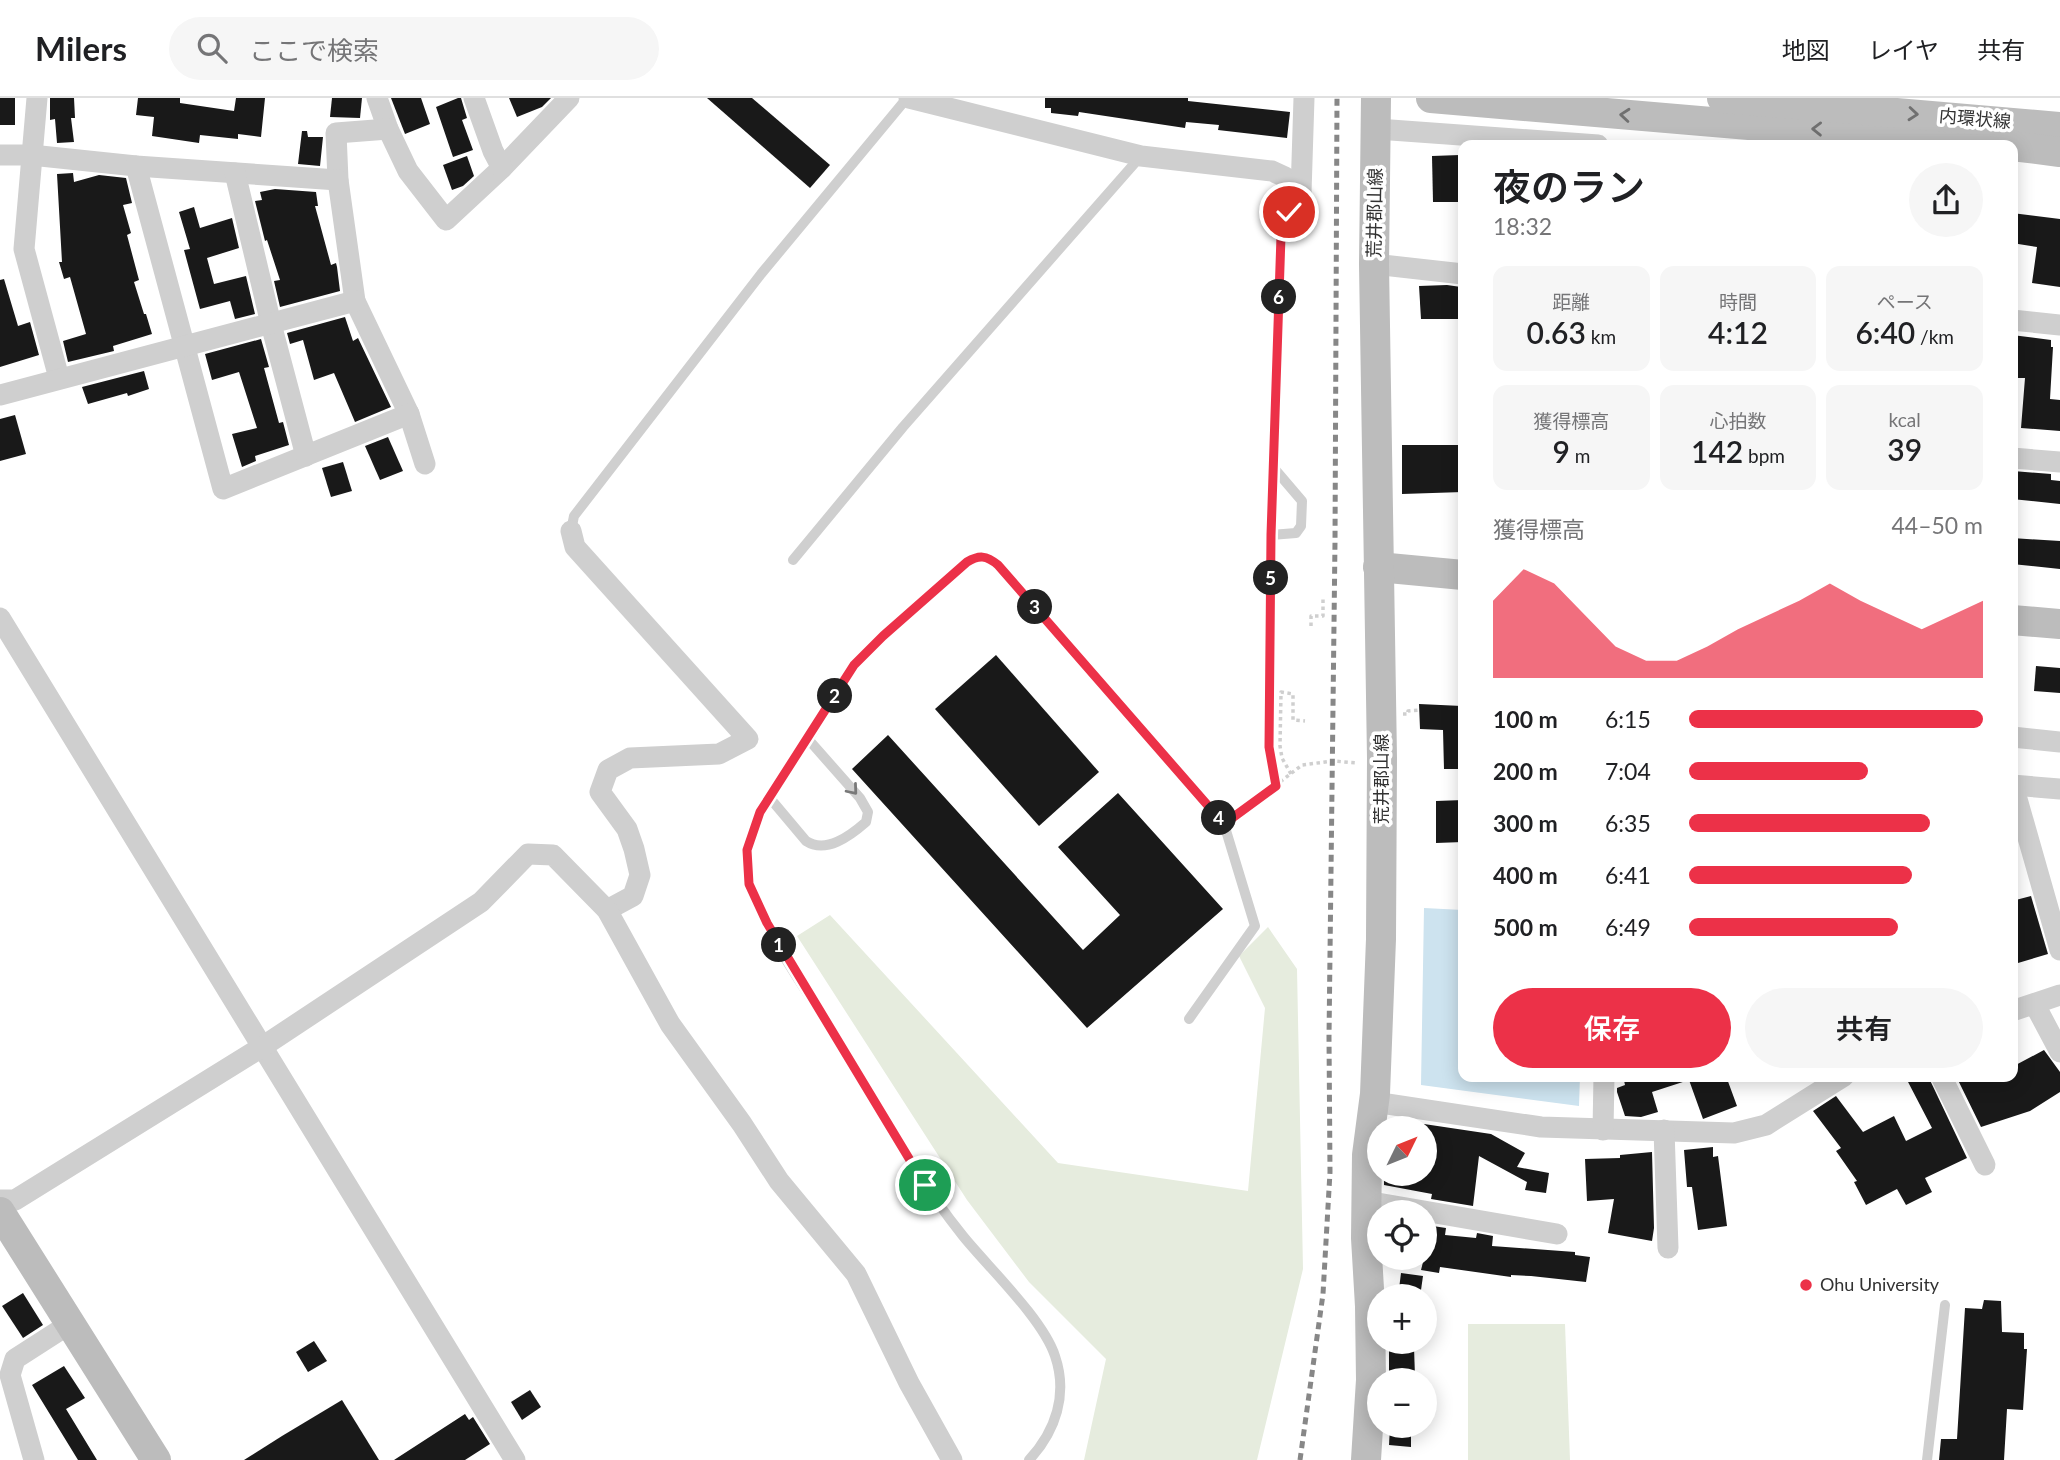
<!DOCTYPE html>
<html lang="ja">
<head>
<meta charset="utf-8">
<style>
	body { margin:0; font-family:Lato,"Noto Sans JP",sans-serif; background:#f6f6f6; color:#202124; height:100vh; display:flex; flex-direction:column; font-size:26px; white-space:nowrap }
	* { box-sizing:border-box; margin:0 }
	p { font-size:23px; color:#757577 }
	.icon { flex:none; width:38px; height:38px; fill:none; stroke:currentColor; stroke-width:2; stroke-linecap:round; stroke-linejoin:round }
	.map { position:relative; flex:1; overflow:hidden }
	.panel { position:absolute; left:1458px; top:42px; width:560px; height:942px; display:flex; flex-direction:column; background:#fff; border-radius:14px; box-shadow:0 4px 18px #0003 }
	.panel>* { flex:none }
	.needle { width:46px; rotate:47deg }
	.controls { position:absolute; left:1367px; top:1018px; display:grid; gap:14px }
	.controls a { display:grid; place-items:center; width:70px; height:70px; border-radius:50%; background:#fff; box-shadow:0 4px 18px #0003; font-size:35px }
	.pin { position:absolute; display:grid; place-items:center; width:60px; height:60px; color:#fff; margin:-30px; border:4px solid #fff; border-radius:50%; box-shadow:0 2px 7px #0007 }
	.km { position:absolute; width:35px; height:35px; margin:-18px; border-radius:50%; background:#222; color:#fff; font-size:19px; line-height:35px; text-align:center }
	.round { display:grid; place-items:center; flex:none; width:74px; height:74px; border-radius:37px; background:#f6f6f6 }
	.headline { display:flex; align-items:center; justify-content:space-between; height:119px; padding:0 35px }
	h1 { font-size:38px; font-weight:600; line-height:52px }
	.metrics { display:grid; grid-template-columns:repeat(3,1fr); gap:10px; height:119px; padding:7px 35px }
	.metrics div { display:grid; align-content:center; border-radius:14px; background:#f6f6f6; text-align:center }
	.metrics b { font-size:30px; font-weight:600 }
	.metrics small { font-size:19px; font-weight:400 }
	.metrics p { font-size:19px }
	.chart { height:196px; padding:14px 35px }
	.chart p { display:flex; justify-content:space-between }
	.chart svg { width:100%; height:126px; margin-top:7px; fill:#ec3148; opacity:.7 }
	.primary-button { display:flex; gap:14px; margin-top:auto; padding:14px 35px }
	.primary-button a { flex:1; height:80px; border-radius:42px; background:#ec3148; color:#fff; font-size:28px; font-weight:600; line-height:80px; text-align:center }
	.primary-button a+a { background:#f6f6f6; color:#202124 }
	ul { padding:0 35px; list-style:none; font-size:23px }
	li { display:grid; grid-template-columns:112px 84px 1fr; align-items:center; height:52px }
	li i { height:18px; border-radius:9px; background:#ec3148 }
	header { display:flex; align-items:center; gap:42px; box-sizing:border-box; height:98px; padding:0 35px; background:#fff; border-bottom:2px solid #e0e0e0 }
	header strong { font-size:33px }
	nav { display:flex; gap:38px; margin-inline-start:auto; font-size:24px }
	.search { width:490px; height:63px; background:#f6f6f6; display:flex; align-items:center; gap:18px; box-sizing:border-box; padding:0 24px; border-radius:38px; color:#757577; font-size:26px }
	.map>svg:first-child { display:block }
	.green { fill:#e6ecde }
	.water { fill:#cde3ef }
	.building { fill:#191919 }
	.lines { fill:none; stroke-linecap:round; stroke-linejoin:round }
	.path { stroke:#cfcfcf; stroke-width:3.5; stroke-dasharray:3.5 3.5; stroke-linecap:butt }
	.lane { stroke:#cfcfcf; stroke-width:10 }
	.street { stroke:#cfcfcf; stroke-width:21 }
	.secondary { stroke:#bcbcbc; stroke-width:30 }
	.rail { stroke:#878787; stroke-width:5; stroke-dasharray:7 5; stroke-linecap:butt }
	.oneway { stroke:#707070 }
	.oneway2 { stroke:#797979 }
	.route-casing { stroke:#fff; stroke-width:14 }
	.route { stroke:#ec3148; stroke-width:9 }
	.poi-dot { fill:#ec3148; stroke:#fff; stroke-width:2.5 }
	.labels { text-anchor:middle; stroke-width:7; stroke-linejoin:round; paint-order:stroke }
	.street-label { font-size:18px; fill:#323232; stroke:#fff }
	.poi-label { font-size:18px; fill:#323232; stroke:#fff; text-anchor:start }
</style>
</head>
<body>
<header>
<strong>Milers</strong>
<div class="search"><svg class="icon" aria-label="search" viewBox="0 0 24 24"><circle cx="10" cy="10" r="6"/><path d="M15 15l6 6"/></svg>ここで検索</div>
<nav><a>地図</a><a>レイヤ</a><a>共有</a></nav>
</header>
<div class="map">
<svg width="2060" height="1362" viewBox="0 0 2060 1362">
	<rect width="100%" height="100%" fill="#fff"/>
	<g class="green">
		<polygon points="830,817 1058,1065 1248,1093 1265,910 1239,858 1268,829 1297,871 1303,1171 1257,1362 1084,1362 1106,1261 1029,1184 967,1102 797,838"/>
		<polygon points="1468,1226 1565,1226 1570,1362 1468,1362"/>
	</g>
	<polygon class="water" points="1424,810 1463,812 1463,978 1580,978 1579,1008 1421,987"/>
	<g class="building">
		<rect x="0" y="0" width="15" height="27"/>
		<polygon points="50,0 74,0 75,20 71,20 74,44 57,45 55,21 50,22"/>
		<polygon points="138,0 180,0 180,5 234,13 236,0 265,0 261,39 238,36 238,41 200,37 199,45 152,38 154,19 136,17"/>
		<polygon points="332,0 362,0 360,20 330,19"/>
		<polygon points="391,0 421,0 430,26 405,36"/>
		<polygon points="458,0 461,0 467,20 462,22 473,52 453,59 436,9"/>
		<polygon points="509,0 551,0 542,9 517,19"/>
		<polygon points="707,0 752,0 830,67 810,90"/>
		<polygon points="1045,0 1188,0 1188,3 1290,14 1287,40 1218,32 1219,27 1186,24 1185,30 1079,14 1078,18 1051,15 1051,10 1045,10"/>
		<polygon points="302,33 307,33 308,39 323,39 320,68 298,66"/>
		<polygon points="1460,57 1462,104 1433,104 1432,58"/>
		<polygon points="467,58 474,78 463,88 452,92 443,67"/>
		<polygon points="73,75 74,84 99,77 126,80 132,105 123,107 131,135 127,137 139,182 134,184 144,216 146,216 152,236 113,248 114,253 68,264 63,243 86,236 70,179 64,181 59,164 62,164 57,76"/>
		<polygon points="275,91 316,94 318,108 315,108 331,167 336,165 337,169 340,193 280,209 274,183 280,182 267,142 265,143 255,103 262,102 260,94"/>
		<polygon points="194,109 200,130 232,120 239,150 207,160 214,186 246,178 255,216 235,221 230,203 200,211 184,152 190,151 179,114"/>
		<polygon points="2012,115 2060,121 2060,189 2032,185 2037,149 2012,145"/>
		<polygon points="4,181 18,228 30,224 39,257 0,269 0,182"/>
		<polygon points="1447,187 1461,189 1462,221 1421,221 1419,188"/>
		<polygon points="345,219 353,243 358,240 391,309 355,324 334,275 314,282 303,242 290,246 287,235"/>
		<polygon points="2012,237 2051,242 2051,249 2053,249 2050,301 2060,302 2060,333 2021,330 2025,280 2012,280"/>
		<polygon points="261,241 269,269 264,270 279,325 283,324 289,347 255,358 256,363 242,369 232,336 257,330 239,274 212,282 205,256"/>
		<polygon points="144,273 149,291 128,298 127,295 88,306 82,289"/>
		<polygon points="15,317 26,356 0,363 0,321"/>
		<polygon points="388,339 403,373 380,382 365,348"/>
		<polygon points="1402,347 1463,347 1463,394 1402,396"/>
		<polygon points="343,364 352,393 331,399 322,370"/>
		<polygon points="2013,373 2051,376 2051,382 2060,383 2060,406 2012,401"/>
		<polygon points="2012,440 2060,443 2060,471 2012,466"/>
		<polygon points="996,557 1099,674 1039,728 935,611"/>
		<polygon points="2036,568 2060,570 2060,595 2034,593"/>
		<polygon points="1419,606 1462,608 1463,671 1444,671 1443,632 1420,631"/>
		<polygon points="888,637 1083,852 1120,817 1058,749 1118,695 1223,811 1087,930 852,671"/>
		<polygon points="1463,702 1463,744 1436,745 1436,703"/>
		<polygon points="2031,798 2048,856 2018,865 2012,847 2012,803"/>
		<polygon points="2044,952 2060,974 2060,994 2030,1013 1981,1029 1956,978 2012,978 2012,969"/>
		<polygon points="1623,978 1726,978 1737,1008 1703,1021 1689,982 1652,994 1658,1014 1641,1019 1625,1018 1617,994 1617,990 1625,987"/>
		<polygon points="1916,978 1928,978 1967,1060 1925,1080 1932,1094 1906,1107 1897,1091 1866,1107 1854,1084 1857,1083 1836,1053 1841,1050 1813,1013 1836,998 1863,1034 1894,1018 1906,1043 1932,1030 1907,982"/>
		<polygon points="1424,1026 1491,1036 1525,1055 1517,1069 1549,1075 1546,1095 1525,1092 1527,1084 1479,1058 1473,1108 1431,1101 1432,1096 1384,1087 1384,1076 1424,1076"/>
		<polygon points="1713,1049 1713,1059 1718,1058 1727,1128 1698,1132 1692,1089 1687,1089 1684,1052"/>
		<polygon points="1652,1054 1654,1130 1652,1143 1608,1135 1614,1101 1587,1103 1585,1061 1620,1060 1620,1057"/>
		<polygon points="1426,1127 1446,1130 1445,1137 1476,1140 1477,1135 1493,1138 1492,1148 1575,1154 1575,1157 1590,1159 1586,1184 1531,1178 1511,1177 1511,1179 1440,1169 1439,1175 1421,1172 1424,1160"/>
		<polygon points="1401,1175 1423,1178 1420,1199 1398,1199"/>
		<polygon points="23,1195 43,1227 23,1240 2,1208"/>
		<polygon points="1984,1202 2001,1203 2002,1234 2024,1235 2024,1251 2027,1251 2023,1312 2007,1311 2004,1362 1939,1362 1941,1341 1957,1341 1965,1210 1982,1211"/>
		<polygon points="314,1243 327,1263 308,1274 296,1254"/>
		<polygon points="1389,1249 1414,1249 1415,1279 1389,1279"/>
		<polygon points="64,1268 85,1300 66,1311 97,1362 78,1362 32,1287"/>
		<polygon points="530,1292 541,1309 522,1322 511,1304"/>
		<polygon points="342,1302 379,1362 244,1362 282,1338"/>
		<polygon points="465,1316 469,1322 473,1319 490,1346 465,1362 394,1362"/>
		<polygon points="1390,1328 1411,1328 1411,1349 1389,1347"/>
	</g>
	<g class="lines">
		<g class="path">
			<polyline points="1271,450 1269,649 1276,688"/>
			<polyline points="1311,528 1311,518 1323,518 1323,498"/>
			<polyline points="1403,616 1408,616 1408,613 1419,612"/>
			<polyline points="1291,676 1282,660 1280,648 1281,594 1293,596 1293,622 1305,623"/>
			<polyline points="1236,718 1302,667 1333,663 1358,665"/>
		</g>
		<g class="lane">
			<polyline points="1273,369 1302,403 1301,428 1296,435 1271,437 1281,138 1289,114 1301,95"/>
			<polyline points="571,433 574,418 761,176 907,0"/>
			<polyline points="793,462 903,329 1141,58"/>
			<path d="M769,699L806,743C826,756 850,738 866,724L868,714L860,700L808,641"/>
			<path d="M1029,1362C1056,1333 1068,1296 1055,1258C1043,1221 988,1169 963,1138C913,1076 875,1005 834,937C807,893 774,849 755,801C749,786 745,770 747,754C751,714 791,669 812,636C829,609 843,577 865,554C897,522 933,494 967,464C979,457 986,457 998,467L1224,726L1255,828L1189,921"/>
			<polyline points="1927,1362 1945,1207"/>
		</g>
		<g class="street">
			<polyline points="37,0 24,151 59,280"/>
			<polyline points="377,0 388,31 408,73 446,122 502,70 569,0"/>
			<polyline points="474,0 493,53 502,70"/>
			<polyline points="909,0 1141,58 1272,73 1285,79 1301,95"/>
			<polyline points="388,31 336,35 338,82 355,203 409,316 425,366"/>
			<polyline points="1377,31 1598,47"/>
			<polyline points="0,57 31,57 136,68 338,82"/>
			<polyline points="136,68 223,391 409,316"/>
			<polyline points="235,75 271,226 306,358"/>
			<polyline points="1301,95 1304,0"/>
			<polyline points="1374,166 1463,176"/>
			<polyline points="2012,222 2060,227"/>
			<polyline points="0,297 355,203"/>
			<polyline points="2012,360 2060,364"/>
			<polyline points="571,433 575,449 748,641 719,656 630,660 608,672 600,694 627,731 634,751 640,777 633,798 607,812"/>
			<polyline points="0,520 515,1362"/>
			<polyline points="2012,639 2060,644"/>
			<polyline points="2012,687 2060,691"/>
			<polyline points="2013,687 2060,852"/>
			<polyline points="2035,907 2060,954"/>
			<polyline points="2012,913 2060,897"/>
			<polyline points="1941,978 1985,1067"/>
			<polyline points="1374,1004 1541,1029 1734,1035 1766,1027 1844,978"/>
			<polyline points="1603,1032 1604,978"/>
			<polyline points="1664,1032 1668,1150"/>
			<polyline points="0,1102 15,1102 262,949 481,804 528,756 553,757 607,812 670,926 742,1026 779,1083 856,1176 909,1285 952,1362"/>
			<polyline points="1366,1103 1557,1136"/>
			<polyline points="34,1362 10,1277 15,1261 71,1225"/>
		</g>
		<g class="secondary">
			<polyline points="1431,0 1794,31 1859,32 2007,47"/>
			<polyline points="1722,0 2060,29"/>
			<polyline points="2012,48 2060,54"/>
			<polyline points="1378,469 1463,477"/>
			<polyline points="2012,522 2060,526"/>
			<polyline points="0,1114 156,1362"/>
			<polyline points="1366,1362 1371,1282 1370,1208 1366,1140 1367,1057 1375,996 1381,841 1382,660 1374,166 1376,0"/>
		</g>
		<polyline class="rail" points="1300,1362 1323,1196 1330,1074 1329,939 1335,444 1337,0"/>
	</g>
	<defs><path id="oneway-chevron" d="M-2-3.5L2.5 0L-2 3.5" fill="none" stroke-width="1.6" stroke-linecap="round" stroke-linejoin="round" transform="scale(1.75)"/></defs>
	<g class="oneway">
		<use href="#oneway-chevron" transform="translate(1913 16) rotate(5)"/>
		<use href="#oneway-chevron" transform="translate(1625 17) rotate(-175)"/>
		<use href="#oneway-chevron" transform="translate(1817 31) rotate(-179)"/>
	</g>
	<use class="oneway2" href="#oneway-chevron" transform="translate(853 692) rotate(50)"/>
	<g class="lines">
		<defs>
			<path id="route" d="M925,1087L767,825L749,786L747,752L760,714L854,567L883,538L967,464C979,457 986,457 998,467L1224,726L1276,688L1269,649L1271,437L1281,138L1289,114"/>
		</defs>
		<use href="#route" class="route-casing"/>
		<use href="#route" class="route"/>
	</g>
	<circle class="poi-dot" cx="1806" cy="1187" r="7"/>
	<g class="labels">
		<g class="street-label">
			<text transform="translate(1975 21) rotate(5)" y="6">内環状線</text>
			<text transform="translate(1375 115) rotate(-89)" y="6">荒井郡山線</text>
			<text transform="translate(1382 681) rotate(-90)" y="6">荒井郡山線</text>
		</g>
		<g class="poi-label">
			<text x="1820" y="1193">Ohu University</text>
		</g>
	</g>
</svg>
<div class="controls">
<a><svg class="needle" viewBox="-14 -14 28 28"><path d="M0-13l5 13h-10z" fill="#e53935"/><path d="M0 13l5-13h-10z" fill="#757577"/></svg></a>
<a><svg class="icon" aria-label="locate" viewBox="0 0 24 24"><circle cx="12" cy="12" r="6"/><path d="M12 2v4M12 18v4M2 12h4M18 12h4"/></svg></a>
<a>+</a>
<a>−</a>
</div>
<div class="pin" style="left:925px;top:1087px;background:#1e9e55"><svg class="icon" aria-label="arrive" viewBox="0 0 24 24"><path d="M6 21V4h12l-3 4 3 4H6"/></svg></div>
<div class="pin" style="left:1289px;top:114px;background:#d93025"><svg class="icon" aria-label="check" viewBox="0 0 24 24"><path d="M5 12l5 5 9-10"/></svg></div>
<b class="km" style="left:779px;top:847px">1</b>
<b class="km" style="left:835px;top:598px">2</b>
<b class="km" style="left:1035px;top:509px">3</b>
<b class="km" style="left:1219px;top:720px">4</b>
<b class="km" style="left:1271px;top:480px">5</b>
<b class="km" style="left:1279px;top:199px">6</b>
<section class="panel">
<div class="headline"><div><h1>夜のラン</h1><p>18:32</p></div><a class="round"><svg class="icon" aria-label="share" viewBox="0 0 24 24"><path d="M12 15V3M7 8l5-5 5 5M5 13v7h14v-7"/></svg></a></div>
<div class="metrics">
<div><p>距離</p><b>0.63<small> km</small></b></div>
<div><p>時間</p><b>4:12</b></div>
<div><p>ペース</p><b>6:40<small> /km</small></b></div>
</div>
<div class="metrics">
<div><p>獲得標高</p><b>9<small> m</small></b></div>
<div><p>心拍数</p><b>142<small> bpm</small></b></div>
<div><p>kcal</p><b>39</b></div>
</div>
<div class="chart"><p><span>獲得標高</span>44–50 m</p>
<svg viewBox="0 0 160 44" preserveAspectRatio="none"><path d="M0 44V17L10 6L20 11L30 22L40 33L50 38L60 38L70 33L80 27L90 22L100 17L110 11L120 17L130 22L140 27L150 22L160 17V44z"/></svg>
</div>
<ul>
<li><b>100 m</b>6:15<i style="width:100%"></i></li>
<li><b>200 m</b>7:04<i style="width:61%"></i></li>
<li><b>300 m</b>6:35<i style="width:82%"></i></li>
<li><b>400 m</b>6:41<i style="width:76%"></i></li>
<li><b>500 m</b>6:49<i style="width:71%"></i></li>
</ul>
<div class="primary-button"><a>保存</a><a>共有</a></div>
</section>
</div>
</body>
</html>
